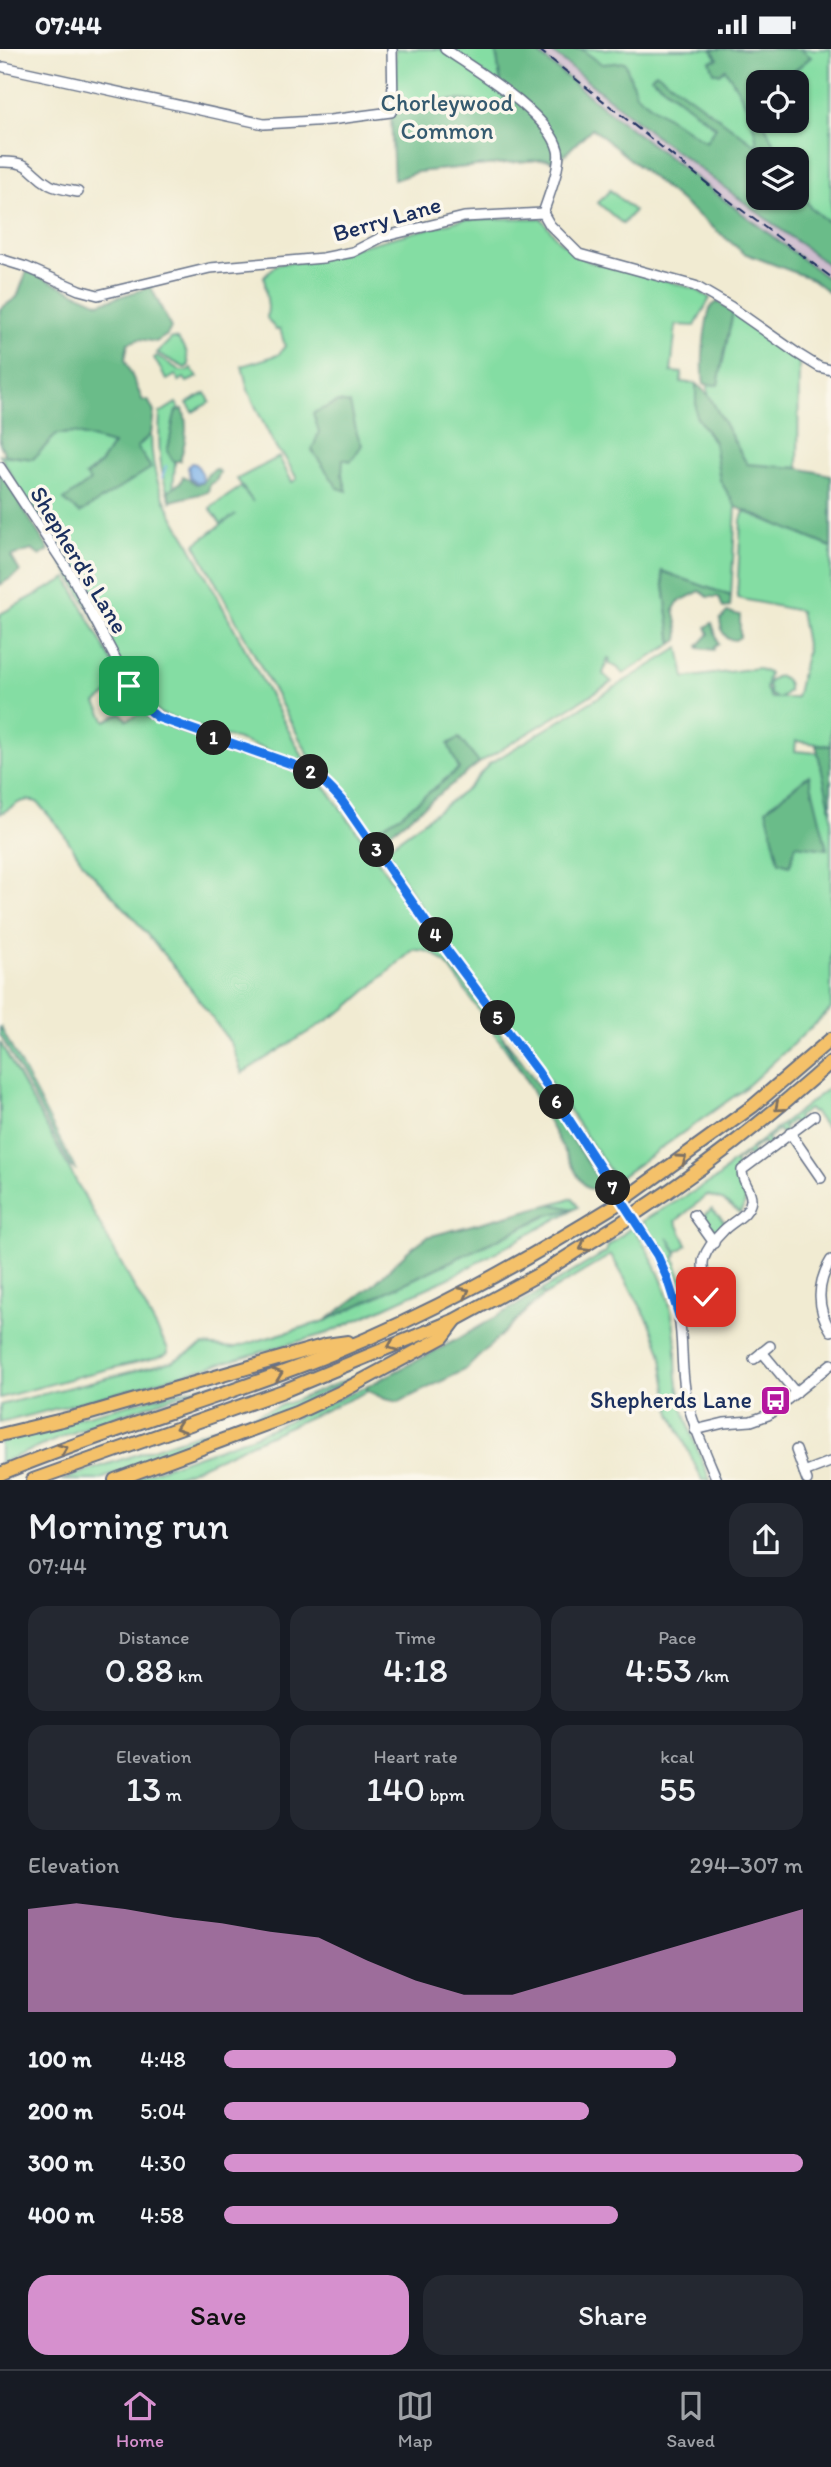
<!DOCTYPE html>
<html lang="en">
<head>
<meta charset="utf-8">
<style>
	body { margin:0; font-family:Itim,sans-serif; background:#242831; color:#f1f3f6; height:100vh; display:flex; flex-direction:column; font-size:26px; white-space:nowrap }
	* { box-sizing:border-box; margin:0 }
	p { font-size:23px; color:#9ea1a6 }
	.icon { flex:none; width:38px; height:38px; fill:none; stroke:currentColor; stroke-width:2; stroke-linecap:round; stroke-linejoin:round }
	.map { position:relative; height:1431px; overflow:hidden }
	.side { display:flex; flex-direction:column; background:#171b24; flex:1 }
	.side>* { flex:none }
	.tools { position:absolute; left:746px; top:21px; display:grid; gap:14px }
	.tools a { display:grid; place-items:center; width:63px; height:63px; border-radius:14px; background:#171b24; box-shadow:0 2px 5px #0004; font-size:35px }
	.pin { position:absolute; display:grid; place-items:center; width:60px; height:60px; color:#fff; margin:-30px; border-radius:14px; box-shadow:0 4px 10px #0006 }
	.km { position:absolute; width:35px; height:35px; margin:-18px; border-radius:50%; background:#222; color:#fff; font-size:19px; line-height:35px; text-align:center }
	.round { display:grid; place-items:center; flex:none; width:74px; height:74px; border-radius:21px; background:#242831 }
	.summary { display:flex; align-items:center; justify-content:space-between; height:119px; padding:0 28px }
	h1 { font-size:38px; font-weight:600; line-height:52px }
	.figures { display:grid; grid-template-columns:repeat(3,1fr); gap:10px; height:119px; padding:7px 28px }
	.figures div { display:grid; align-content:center; border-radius:18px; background:#242831; text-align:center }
	.figures b { font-size:35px; font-weight:600 }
	.figures small { font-size:19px; font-weight:400 }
	.figures p { font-size:19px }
	.chart { height:196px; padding:14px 28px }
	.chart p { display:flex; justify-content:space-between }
	.chart svg { width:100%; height:126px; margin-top:7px; fill:#d690ce; opacity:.7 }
	.action { display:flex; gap:14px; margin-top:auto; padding:14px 28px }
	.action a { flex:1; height:80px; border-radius:21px; background:#d690ce; color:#111; font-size:28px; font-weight:600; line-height:80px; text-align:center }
	.action a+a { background:#242831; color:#f1f3f6 }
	ul { padding:0 28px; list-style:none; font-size:23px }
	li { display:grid; grid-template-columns:112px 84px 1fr; align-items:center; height:52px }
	li i { height:18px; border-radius:9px; background:#d690ce }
	.status { display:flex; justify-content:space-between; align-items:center; height:49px; padding:0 35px; background:#171b24; direction:ltr }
	.status svg { height:19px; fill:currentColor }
	.tab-bar { display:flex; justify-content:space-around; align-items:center; height:98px; border-top:2px solid #363941; background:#171b24; font-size:19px; color:#9ea1a6 }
	.tab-bar a { display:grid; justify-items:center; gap:4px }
	.tab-bar .active { color:#d690ce }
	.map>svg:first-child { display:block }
	.industrial { fill:#cfbdcf }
	.green { fill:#84dda3; stroke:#508680; stroke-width:2; fill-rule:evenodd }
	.forest { fill:#6bbc89; stroke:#437674; stroke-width:2 }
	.water { fill:#7ab1e9; stroke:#4a70a4; stroke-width:2 }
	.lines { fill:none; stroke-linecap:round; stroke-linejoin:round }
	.stream { stroke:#7ab1e9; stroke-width:2 }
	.minor-casing { stroke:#667187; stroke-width:12 }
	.highway-casing { stroke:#667187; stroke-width:16 }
	.minor { stroke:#fff; stroke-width:9 }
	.highway { stroke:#f4c16a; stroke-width:12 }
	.rail { stroke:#1b2f5e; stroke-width:2; stroke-dasharray:10 5; stroke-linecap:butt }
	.highway-bridge-casing { stroke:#667187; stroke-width:16; stroke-linecap:butt }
	.highway-bridge { stroke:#f4c16a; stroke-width:12 }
	.oneway { stroke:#7d7163 }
	.route-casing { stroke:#fff; stroke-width:14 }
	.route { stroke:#1a73e8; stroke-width:9 }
	.labels { text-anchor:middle; stroke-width:7; stroke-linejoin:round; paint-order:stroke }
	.park-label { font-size:24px; fill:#355a6f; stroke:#fbf7ec }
	.street-label { font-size:24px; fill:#1b2f5e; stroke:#fbf7ec }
	.poi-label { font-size:24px; fill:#1b2f5e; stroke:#fbf7ec; text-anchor:end }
</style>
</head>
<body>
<div class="status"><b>07:44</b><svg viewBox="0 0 49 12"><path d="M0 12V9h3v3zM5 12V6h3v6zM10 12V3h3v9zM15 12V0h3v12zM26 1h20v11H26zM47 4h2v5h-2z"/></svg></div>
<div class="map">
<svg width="831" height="1431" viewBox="0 0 831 1431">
	<rect width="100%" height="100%" fill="#fbf7ec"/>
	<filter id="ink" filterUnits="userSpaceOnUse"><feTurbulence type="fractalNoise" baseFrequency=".0143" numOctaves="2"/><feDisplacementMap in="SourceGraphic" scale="14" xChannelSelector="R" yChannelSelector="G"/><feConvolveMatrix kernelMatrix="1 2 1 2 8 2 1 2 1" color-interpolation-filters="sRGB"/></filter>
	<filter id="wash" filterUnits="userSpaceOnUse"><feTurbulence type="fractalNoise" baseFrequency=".00686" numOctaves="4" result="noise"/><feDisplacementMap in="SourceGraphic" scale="28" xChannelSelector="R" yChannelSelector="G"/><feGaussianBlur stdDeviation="1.57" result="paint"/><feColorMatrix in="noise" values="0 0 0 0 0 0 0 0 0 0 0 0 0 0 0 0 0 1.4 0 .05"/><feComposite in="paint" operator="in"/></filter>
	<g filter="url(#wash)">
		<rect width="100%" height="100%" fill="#f1ebd2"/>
		<polygon class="industrial" points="533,0 563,0 831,214 831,232 605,60"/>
		<g class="green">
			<polygon points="395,0 440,0 508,44 553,113 547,110 395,125 391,68 396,56"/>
			<polygon points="450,0 496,0 501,37"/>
			<path d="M572,0H831V210L796,149V110H767L652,29L716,79L705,93L658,62L636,45L629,26L610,29ZM758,33H796V72H758Z"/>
			<polygon points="610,141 634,162 623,175 598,154"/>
			<polygon points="541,169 560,193 590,213 624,219 695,240 710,249 695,277 676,276 671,323 682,324 681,333 696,335 696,367 714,393 720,431 736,458 731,547 662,523 672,595 623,625 617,618 609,615 610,610 608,609 603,625 612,633 479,714 459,689 449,695 459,719 401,766 370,784 329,732 316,720 195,495 236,465 221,475 210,459 241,438 253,453 237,430 279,408 292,433 297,430 284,407 277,401 258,363 248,341 242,317 278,306 285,297 280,280 276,281 267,269 268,258 264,228 277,215 304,212 464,170"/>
			<polygon points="733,263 799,310 798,419 747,416 708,345 708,335 718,335"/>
			<polygon points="172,289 178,290 186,302 189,316 185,319 157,304"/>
			<polygon points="157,307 181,322 188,322 191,319 198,328 187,333 184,329 179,332 176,326 167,331 154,309"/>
			<polygon points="206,344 210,353 193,363 187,354"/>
			<path d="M176,354L179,359L173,442L176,450L171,453C159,423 158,396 160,364Z"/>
			<path d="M74,384L113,395L100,415L86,426L151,419L137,398L151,385C151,429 164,454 187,491L306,714L161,665L141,650L0,406L33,410L57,385Z"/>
			<path d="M744,462L831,498V697L796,692L795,702L818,704L831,761V960L743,1041L616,1131L549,1032L432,875L384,801L466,741L489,715L679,599L685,629L757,619L769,624L766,640L771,649H776L770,645L768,635C775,622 790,627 788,642L780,649H796L807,601L800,562L737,549L741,471Z"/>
			<path d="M67,529L129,645L120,649L116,643L108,645L96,654L106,672L121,664L127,671L141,664L293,718L312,727L327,740L502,987L521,1023L450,919C439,907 430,900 413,901L347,959L242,1024L232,996L176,920L131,866L85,817L59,778L37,753L28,751L20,753L0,765V565Z"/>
			<polygon points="0,977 72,1114 75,1120 71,1118 0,985"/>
			<polygon points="0,993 168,1300 168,1304 163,1307 84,1326 0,1349"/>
			<path d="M831,1037V1085L814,1063L812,1064L809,1060L797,1068L800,1073L796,1076L792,1072L783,1078L786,1083L782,1085L779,1081L767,1090L770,1094L766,1097L763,1093L751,1102L754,1106L750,1109L747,1105L735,1113C740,1120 736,1123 739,1130C743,1145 750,1150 740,1164L724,1152L707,1146L676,1172L687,1196L677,1203L668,1188L677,1206L674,1208L681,1229L685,1228L689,1244L702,1242L701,1251L695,1258L684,1259L660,1200L642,1172L719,1128L730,1116Z"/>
			<polygon points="573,1149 578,1158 449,1229 328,1284 124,1342 0,1374 0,1356 173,1312 203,1296 233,1299 325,1272 549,1166 572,1160 551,1155"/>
			<polygon points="712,1160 726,1174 716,1181 710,1174 707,1176 701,1169"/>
			<path d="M632,1178C655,1209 671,1247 675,1286C677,1302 675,1319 678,1335C684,1369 697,1400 710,1431H702L671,1365L661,1303L650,1274L611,1206L545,1246L541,1242L606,1203L608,1197Z"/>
			<polygon points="366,1323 367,1324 260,1373 98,1431 61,1431 291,1353"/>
			<polygon points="221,1332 99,1373 0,1414 0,1388"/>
			<polygon points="366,1338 368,1342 192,1421 165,1431 128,1431 251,1388"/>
		</g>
		<g class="forest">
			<path d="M496,0H533L605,60L831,232V245L812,230L744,204L592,79L557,113L547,110L417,123L394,131L391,68L396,56C419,54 445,49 469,52C483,53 485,58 501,54L508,44L501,37Z"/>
			<path d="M548,0H581L602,15L625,13L636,45L658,62L706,93L716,78L651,28L656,23L757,97C755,70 740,42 725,20L720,25L714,23L710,12L718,10L711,0H800L811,8L781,33H758V53L755,55L758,72H763L781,110H758V149H796V135L810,158L831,176V218L653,85Z"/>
			<polygon points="27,222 99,254 151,238 171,279 167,286 156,293 140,290 128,294 125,311 143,352 148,351 154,363 151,385 137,398 151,419 80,464 64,451 90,432 86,427 100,415 113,395 74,384 57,385 33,410 5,406 0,394 0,260 17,248"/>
			<path d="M718,253L733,263L718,336L704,335C701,314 704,276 711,257Z"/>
			<polygon points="696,335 708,345 747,415 798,419 831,426 831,498 736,458 720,431 714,393 696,367"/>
			<polygon points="338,353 350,355 357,385 362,396 351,412 343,410 342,425 347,442 338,439 312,401 319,383 313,364"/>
			<path d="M183,360C189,379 185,394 180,412H173L167,402C172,388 171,376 176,362Z"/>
			<polygon points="216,420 220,423 216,432 210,435 208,443 171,452 168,442 181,433 183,427 196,435 203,434 208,425"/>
			<polygon points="0,423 49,501 40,507 32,501 11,507 20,523 0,536"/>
			<polygon points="662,522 731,547 730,558 723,559 719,548 708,548 700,542 678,553 674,560 679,584 678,591 672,595"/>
			<polygon points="727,563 740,566 740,588 735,591 728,590 722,582 720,571"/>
			<polygon points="712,574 719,595 716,596 714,601 699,599 698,597 709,585 706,578"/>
			<polygon points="459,689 479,714 395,780 375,791 370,784 401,766 459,720 448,695"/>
			<polygon points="816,696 831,697 831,762 818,704"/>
			<polygon points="809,726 827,800 796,796 790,816 779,813 766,760"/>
			<polygon points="502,987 522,1012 601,1134 592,1140 587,1139 579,1129"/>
			<polygon points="551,1155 574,1160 548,1166 325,1272 372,1237 408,1202 427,1188"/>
			<polygon points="541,1242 545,1246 529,1259 465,1321 399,1353 385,1350 368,1342 366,1338 456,1291"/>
		</g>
		<polygon class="water" points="191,414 196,415 202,424 203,433 197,434 190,429 188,418"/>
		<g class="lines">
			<polyline class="stream" points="162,429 166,417"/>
		</g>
	</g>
	<g filter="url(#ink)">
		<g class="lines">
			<defs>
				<g id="minor">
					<path d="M445,0C475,21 549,64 558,101C562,115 548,149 543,164"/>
					<polyline points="4,18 264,75 330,71 391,63 393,57 392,0"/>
					<path d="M0,113C34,112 27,123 50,136C58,140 68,141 78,143"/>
					<polyline points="0,210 26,218 79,241 98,246 210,219 323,209 353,203 382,188 464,168 543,164 550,176 579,205 695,237 731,258 798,305 819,318 831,321"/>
					<path d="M0,418L70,524L136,648L149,663L172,674L300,718C318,726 329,737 342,752L428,876L538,1023L657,1206C666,1226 675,1246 679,1268C684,1296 680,1326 688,1355C695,1381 706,1405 717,1431"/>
					<polyline points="790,1084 821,1129"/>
					<polyline points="694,1166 714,1194"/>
					<path d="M831,1211C817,1234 816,1259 831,1282"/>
					<path d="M679,1267C708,1258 708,1254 704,1225C703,1219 702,1214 704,1209C707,1200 716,1189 723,1182C732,1172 749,1167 751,1151C752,1140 741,1132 742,1121L814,1067"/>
					<polyline points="762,1303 796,1344"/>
					<polyline points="754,1310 770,1297"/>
					<polyline points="695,1381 724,1374 751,1372 768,1366 831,1315"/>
					<polyline points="796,1401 807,1431"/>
					<polyline points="804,1423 830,1413"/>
				</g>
				<g id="highway">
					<polyline points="626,1149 753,1057 831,990"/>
					<path d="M636,1164C705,1119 769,1068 831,1013"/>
					<polyline points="0,1386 87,1365 326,1296 348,1293"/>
					<path d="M0,1425C108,1380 222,1349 331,1305C430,1265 523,1213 614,1157"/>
					<polyline points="33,1431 283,1342 455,1271 543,1223 624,1172"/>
					<polyline points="115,1431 296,1364 339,1344 443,1288 455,1272"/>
				</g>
			</defs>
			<use href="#minor" class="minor-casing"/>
			<use href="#highway" class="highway-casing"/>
			<use href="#minor" class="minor"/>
			<use href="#highway" class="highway"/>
			<polyline class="rail" points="538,0 723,147 831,228"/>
			<defs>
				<g id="highway-bridge">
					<polyline points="614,1157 626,1149"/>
					<polyline points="624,1172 636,1164"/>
				</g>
			</defs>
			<use href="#highway-bridge" class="highway-bridge-casing"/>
			<use href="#highway-bridge" class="highway-bridge"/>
		</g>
		<defs><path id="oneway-chevron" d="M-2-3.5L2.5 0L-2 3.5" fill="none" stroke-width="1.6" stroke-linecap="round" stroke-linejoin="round" transform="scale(1.75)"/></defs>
		<g class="oneway">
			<use href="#oneway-chevron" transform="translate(779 1058) rotate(139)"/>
			<use href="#oneway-chevron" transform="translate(682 1110) rotate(-35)"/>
			<use href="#oneway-chevron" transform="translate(584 1198) rotate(149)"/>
			<use href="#oneway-chevron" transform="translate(465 1243) rotate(-28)"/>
			<use href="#oneway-chevron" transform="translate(392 1297) rotate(157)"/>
			<use href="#oneway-chevron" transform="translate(278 1325) rotate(-20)"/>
			<use href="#oneway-chevron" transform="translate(180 1378) rotate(161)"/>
			<use href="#oneway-chevron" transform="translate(63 1400) rotate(-21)"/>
		</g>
	</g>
	<g class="lines" filter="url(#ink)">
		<defs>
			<path id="route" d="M129,637L141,655L157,668L300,718C318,726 329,737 342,752L428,876L538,1023L657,1206L667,1229L679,1267L701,1259L706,1248"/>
		</defs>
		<use href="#route" class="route-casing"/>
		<use href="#route" class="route"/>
	</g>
	<defs>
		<symbol id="bus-square" viewBox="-11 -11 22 22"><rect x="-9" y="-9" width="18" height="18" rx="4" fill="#b5179e" stroke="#fbf7ec"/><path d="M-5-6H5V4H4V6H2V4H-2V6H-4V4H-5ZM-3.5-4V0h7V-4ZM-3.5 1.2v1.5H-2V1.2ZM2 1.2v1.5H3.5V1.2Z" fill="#fff"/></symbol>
	</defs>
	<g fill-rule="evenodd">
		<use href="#bus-square" x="758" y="1334" width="35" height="35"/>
	</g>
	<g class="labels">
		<g class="park-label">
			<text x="447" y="62">Chorleywood<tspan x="447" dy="28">Common</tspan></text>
		</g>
		<g class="street-label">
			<text transform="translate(387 170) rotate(-16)" y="8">Berry Lane</text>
			<text transform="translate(79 511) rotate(59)" y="8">Shepherd's Lane</text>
		</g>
		<g class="poi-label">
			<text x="752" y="1359">Shepherds Lane</text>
		</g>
	</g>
</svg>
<div class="tools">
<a><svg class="icon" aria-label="locate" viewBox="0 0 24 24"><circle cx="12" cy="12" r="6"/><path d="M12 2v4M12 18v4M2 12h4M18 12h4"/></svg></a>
<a><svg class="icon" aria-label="layers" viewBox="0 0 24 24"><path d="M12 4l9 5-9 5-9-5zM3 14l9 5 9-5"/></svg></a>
</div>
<div class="pin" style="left:129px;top:637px;background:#1e9e55"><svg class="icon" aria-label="arrive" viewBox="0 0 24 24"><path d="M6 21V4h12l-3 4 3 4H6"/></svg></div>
<div class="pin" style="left:706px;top:1248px;background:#d93025"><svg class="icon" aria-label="check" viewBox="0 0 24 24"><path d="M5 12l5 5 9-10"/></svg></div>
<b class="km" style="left:214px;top:689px">1</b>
<b class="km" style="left:311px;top:723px">2</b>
<b class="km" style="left:377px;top:801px">3</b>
<b class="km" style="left:436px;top:886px">4</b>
<b class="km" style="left:498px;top:969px">5</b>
<b class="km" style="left:557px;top:1053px">6</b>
<b class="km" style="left:613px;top:1139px">7</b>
</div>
<section class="side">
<div class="summary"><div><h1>Morning run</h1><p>07:44</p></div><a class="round"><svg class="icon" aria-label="share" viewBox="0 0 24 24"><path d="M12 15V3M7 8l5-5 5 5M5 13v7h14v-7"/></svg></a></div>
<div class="figures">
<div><p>Distance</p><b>0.88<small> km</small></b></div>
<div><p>Time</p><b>4:18</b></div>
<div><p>Pace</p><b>4:53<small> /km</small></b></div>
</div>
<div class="figures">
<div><p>Elevation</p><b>13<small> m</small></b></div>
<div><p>Heart rate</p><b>140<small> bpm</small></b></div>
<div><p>kcal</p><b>55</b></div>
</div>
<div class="chart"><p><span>Elevation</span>294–307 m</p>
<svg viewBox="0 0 160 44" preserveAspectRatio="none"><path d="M0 44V8L10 6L20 8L30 11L40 13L50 16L60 18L70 26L80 33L90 38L100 38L110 33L120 28L130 23L140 18L150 13L160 8V44z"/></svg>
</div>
<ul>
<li><b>100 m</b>4:48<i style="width:78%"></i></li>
<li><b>200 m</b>5:04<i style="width:63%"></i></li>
<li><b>300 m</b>4:30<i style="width:100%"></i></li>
<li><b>400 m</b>4:58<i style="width:68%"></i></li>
</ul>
<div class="action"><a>Save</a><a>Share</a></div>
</section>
<nav class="tab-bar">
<a class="active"><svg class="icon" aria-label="home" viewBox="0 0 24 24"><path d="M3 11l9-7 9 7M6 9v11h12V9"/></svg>Home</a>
<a><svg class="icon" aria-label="map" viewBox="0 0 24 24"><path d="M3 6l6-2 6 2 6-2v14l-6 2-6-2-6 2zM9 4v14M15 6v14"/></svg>Map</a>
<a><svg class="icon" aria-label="saved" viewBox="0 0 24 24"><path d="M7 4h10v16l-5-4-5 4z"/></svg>Saved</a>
</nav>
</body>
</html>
